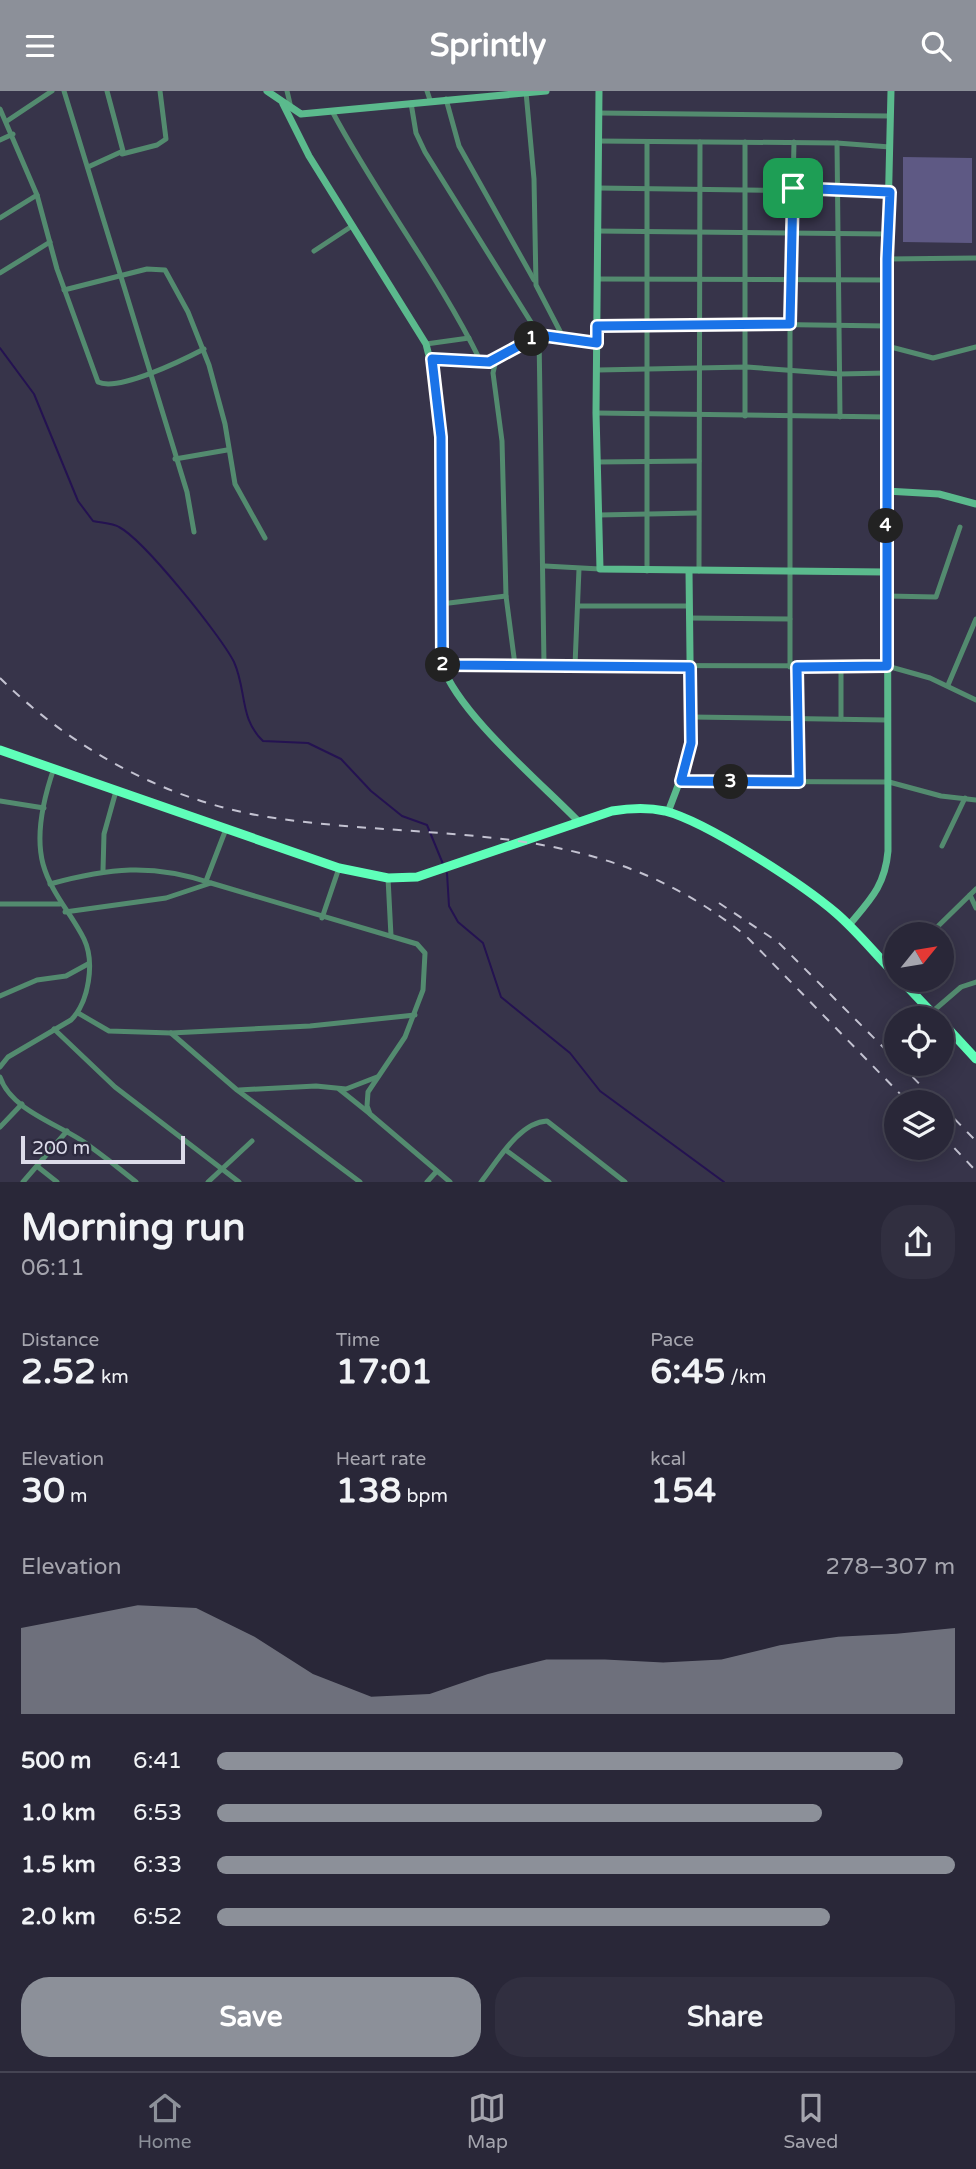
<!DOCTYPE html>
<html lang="en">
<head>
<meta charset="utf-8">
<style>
	body { margin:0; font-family:"Varela Round",sans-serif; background:#312f40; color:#f1f3f6; height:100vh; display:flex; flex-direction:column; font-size:26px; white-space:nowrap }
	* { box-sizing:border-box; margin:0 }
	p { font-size:23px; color:#a5a5ae }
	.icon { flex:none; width:38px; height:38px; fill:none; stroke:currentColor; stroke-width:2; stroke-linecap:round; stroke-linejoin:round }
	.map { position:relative; height:1091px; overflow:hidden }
	.panel { display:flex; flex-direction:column; background:#292738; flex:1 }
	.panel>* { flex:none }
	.needle { width:46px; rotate:60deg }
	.tools { position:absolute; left:884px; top:831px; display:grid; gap:14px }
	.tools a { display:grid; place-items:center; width:70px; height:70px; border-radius:50%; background:#292738; box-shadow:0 4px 18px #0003,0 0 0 2px #454453; font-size:35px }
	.scale { position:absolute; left:21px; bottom:18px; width:164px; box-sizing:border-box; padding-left:7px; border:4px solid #dcdbe9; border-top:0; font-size:19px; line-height:24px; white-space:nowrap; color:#dcdbe9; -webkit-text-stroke:5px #2d2a3f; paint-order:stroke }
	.pin { position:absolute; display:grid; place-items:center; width:60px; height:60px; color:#fff; margin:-30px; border-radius:14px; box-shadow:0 4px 10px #0006 }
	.km { position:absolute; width:35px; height:35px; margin:-18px; border-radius:50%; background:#222; color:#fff; font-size:19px; line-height:35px; text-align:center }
	.round { display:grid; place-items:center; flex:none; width:74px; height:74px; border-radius:28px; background:#312f40 }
	.head { display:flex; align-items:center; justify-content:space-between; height:119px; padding:0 21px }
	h1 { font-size:38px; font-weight:700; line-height:52px }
	.figures { display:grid; grid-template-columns:repeat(3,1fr); gap:10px; height:119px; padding:7px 21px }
	.figures div { display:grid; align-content:center }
	.figures b { font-size:35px; font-weight:700 }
	.figures small { font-size:19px; font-weight:400 }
	.figures p { font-size:19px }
	.chart { height:196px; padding:14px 21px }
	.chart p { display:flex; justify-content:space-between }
	.chart svg { width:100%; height:126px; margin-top:7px; fill:#8c9099; opacity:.7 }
	.primary-button { display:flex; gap:14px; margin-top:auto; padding:14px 21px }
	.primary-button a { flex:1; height:80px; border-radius:28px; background:#8c9099; color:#fff; font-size:28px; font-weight:700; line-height:80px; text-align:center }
	.primary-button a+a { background:#312f40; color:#f1f3f6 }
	ul { padding:0 21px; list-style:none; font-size:23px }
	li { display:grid; grid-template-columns:112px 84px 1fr; align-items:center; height:52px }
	li i { height:18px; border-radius:9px; background:#8c9099 }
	header { display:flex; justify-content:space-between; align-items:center; height:91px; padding:0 21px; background:#8c9099; color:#fff; font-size:32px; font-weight:700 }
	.menu { display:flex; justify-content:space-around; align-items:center; height:98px; border-top:2px solid #454453; background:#292738; font-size:19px; color:#a5a5ae }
	.menu a { display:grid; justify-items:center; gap:4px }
	.menu .on { color:#8c9099 }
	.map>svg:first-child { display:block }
	.green { fill:#5e5984 }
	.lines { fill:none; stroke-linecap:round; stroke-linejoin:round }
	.stream { stroke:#241251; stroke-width:2 }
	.street { stroke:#538b6f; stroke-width:5 }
	.secondary { stroke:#5bba8d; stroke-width:7 }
	.highway { stroke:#5fffb9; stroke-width:9 }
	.rail { stroke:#c3c2d1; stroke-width:2; stroke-dasharray:9 9; stroke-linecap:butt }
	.route-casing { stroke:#fff; stroke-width:14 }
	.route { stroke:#1a73e8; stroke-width:9 }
</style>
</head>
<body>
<header><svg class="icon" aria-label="menu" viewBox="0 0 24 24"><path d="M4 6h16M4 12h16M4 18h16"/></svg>Sprintly<svg class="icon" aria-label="search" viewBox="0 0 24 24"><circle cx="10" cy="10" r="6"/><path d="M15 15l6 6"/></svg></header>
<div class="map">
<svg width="976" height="1091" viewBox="0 0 976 1091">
	<rect width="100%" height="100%" fill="#37344a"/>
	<polygon class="green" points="903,66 972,67 972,152 903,151"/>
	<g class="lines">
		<g class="stream">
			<path d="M0,257L34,303L78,410L93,430C101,432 112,432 119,436C144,449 221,545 234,571C247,600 239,627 263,650L308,652L341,668L371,700L402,725L427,734L443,773"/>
			<polyline points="447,782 449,815 458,831 483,852 501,906 570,962 600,1000 724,1091"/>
		</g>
		<g class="street">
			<polyline points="64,0 187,401 194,441"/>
			<polyline points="287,0 291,17"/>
			<polyline points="427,0 430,9"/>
			<polyline points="526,1 534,88 536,194 563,246"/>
			<polyline points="446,8 459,55 534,189"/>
			<polyline points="411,12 416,42 425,61 539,244 544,573"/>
			<path d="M0,18L37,104L57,178L98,291C118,301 183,269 204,258"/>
			<path d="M332,20C377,105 437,182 480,269"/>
			<polyline points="599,22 890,25"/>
			<polyline points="7,30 52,0"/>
			<polyline points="0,49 13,43"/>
			<polyline points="598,50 837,52 890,56"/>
			<polyline points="647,51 647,480"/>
			<polyline points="745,51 745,325"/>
			<polyline points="837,52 840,326"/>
			<polyline points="122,63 157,54 166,48 160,0"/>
			<polyline points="88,76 123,60 107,0"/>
			<polyline points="598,97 890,101"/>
			<polyline points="0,127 37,104"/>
			<polyline points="597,140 887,143"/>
			<polyline points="314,160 352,135"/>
			<polyline points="887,168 976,167"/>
			<polyline points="0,182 50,151"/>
			<polyline points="597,188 888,189"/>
			<polyline points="64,199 147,178 165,179 188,221 209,274 225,333 235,393 265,447"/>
			<polyline points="597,235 747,233 887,235"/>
			<polyline points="426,253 469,247"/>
			<polyline points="887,255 933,267 976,256"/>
			<polyline points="432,268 489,271 539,244 597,252"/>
			<polyline points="496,269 493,282 502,350 506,505 515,574"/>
			<polyline points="598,279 747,276 839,283 887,282"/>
			<polyline points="596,322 888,326"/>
			<polyline points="175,368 227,359"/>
			<polyline points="597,371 699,370"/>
			<polyline points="599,424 698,422"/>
			<polyline points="545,475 600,478"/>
			<polyline points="699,480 700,51"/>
			<polyline points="887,505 936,506 960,436"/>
			<polyline points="441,513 506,505"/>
			<polyline points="579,515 689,515"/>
			<polyline points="689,527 790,528"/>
			<polyline points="442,574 887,575 930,587 976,609"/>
			<polyline points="575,574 579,478"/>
			<polyline points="790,576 790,233 794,51"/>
			<polyline points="797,576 799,691"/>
			<polyline points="948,594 976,528"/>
			<polyline points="691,626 886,629"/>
			<polyline points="841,628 841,575"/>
			<polyline points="681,690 889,691 941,705 976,709"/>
			<polyline points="0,710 44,717"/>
			<polyline points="942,755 965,707"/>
			<polyline points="103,779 104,743 116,700"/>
			<polyline points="388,787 391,845"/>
			<polyline points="206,790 226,738"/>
			<path d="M50,793C108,777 152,772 211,792"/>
			<polyline points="970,804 976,817"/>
			<polyline points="0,813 60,813"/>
			<polyline points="65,821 166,807 211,792 417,853 425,862 423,899 405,946 368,1001 367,1015 370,1023 450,1091"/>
			<polyline points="322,827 339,777"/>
			<polyline points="929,844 976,798"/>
			<polyline points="0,905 37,889 66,885 88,873"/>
			<polyline points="932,921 961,896 976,891"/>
			<polyline points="78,922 109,940 171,942 310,935 415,924"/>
			<polyline points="54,938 115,996 239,1091"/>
			<polyline points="171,942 237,999 360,1091"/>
			<path d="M0,976L8,966L71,929C89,911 95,871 84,848C71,822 51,802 43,773C35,743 44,706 54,677"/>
			<path d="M0,986C11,1019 58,1033 84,1051C102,1064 119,1077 136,1091"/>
			<polyline points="339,998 369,1022"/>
			<polyline points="239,999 316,995 346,998 377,986"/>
			<polyline points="0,1036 22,1013"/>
			<polyline points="507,1060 549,1091"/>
			<polyline points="38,1076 57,1091"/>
			<polyline points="23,1091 67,1040"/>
			<polyline points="208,1091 252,1050"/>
			<polyline points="427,1091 436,1081"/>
			<path d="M481,1091C497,1071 519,1031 547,1030L625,1091"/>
		</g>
		<g class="secondary">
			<polyline points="267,0 301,23 546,0"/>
			<polyline points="599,0 596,322 600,478 885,481"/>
			<path d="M283,13L309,65L426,253L437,297L441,346L442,574C459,623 540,691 578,730"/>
			<polyline points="886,400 939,403 976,413"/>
			<polyline points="668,721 687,671 691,652 689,480"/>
			<path d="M849,834C870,809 885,795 888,760L887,168L891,0"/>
		</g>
		<g class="highway">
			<path d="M0,659L339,777L388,787L417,786L612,720C630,717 647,716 665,720C707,731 802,793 836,822C858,841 876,864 896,884"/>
			<polyline points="901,889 938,928"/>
			<polyline points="942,931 976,968"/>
		</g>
		<g class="rail">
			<path d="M0,587C72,658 167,710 268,726C444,753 596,723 746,845L909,1012"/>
			<polyline points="719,812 778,851 896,969"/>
			<polyline points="900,973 938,1012"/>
			<polyline points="942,1015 976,1050"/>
			<polyline points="942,1044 976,1080"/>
		</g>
	</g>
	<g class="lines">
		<defs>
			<polygon id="route" points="793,97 890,101 887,168 887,575 797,576 799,691 681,690 691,652 690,576 442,574 441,346 432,268 489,271 539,244 597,252 597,235 790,233"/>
		</defs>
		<use href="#route" class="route-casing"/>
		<use href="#route" class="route"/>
	</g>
</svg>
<div class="tools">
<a><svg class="needle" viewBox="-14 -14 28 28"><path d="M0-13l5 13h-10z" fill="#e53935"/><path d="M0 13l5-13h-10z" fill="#a5a5ae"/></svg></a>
<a><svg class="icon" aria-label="locate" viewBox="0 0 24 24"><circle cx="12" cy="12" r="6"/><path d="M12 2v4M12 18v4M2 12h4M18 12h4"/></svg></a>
<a><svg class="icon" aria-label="layers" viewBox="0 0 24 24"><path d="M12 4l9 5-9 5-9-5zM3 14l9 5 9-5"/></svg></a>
</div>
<div class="scale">200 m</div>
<div class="pin" style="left:793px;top:97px;background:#1e9e55"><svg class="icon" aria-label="arrive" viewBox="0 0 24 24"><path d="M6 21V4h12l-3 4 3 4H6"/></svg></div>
<b class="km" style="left:532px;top:248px">1</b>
<b class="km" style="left:443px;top:574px">2</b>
<b class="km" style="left:731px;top:691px">3</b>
<b class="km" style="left:886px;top:435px">4</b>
</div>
<section class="panel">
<div class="head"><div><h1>Morning run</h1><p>06:11</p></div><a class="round"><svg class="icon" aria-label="share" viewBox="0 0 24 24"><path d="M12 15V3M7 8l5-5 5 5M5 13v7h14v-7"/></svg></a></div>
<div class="figures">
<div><p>Distance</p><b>2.52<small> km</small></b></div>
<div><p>Time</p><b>17:01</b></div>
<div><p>Pace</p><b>6:45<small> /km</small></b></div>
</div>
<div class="figures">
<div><p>Elevation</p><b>30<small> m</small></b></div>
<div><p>Heart rate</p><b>138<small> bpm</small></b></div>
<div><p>kcal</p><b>154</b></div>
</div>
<div class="chart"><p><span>Elevation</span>278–307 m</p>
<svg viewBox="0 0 160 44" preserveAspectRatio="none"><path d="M0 44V14L10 10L20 6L30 7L40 17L50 30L60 38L70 37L80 30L90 25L100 25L110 26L120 25L130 20L140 17L150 16L160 14V44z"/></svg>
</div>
<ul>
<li><b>500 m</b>6:41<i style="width:93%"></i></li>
<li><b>1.0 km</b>6:53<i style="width:82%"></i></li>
<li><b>1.5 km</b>6:33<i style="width:100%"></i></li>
<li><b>2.0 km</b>6:52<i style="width:83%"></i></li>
</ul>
<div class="primary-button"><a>Save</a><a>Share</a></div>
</section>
<nav class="menu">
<a class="on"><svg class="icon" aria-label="home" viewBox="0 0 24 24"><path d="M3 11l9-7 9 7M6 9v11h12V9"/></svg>Home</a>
<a><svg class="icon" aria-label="map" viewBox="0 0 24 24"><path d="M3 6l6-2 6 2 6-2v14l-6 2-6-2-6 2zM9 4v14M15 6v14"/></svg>Map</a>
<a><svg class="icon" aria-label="saved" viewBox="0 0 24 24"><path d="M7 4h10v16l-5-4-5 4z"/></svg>Saved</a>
</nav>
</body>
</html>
